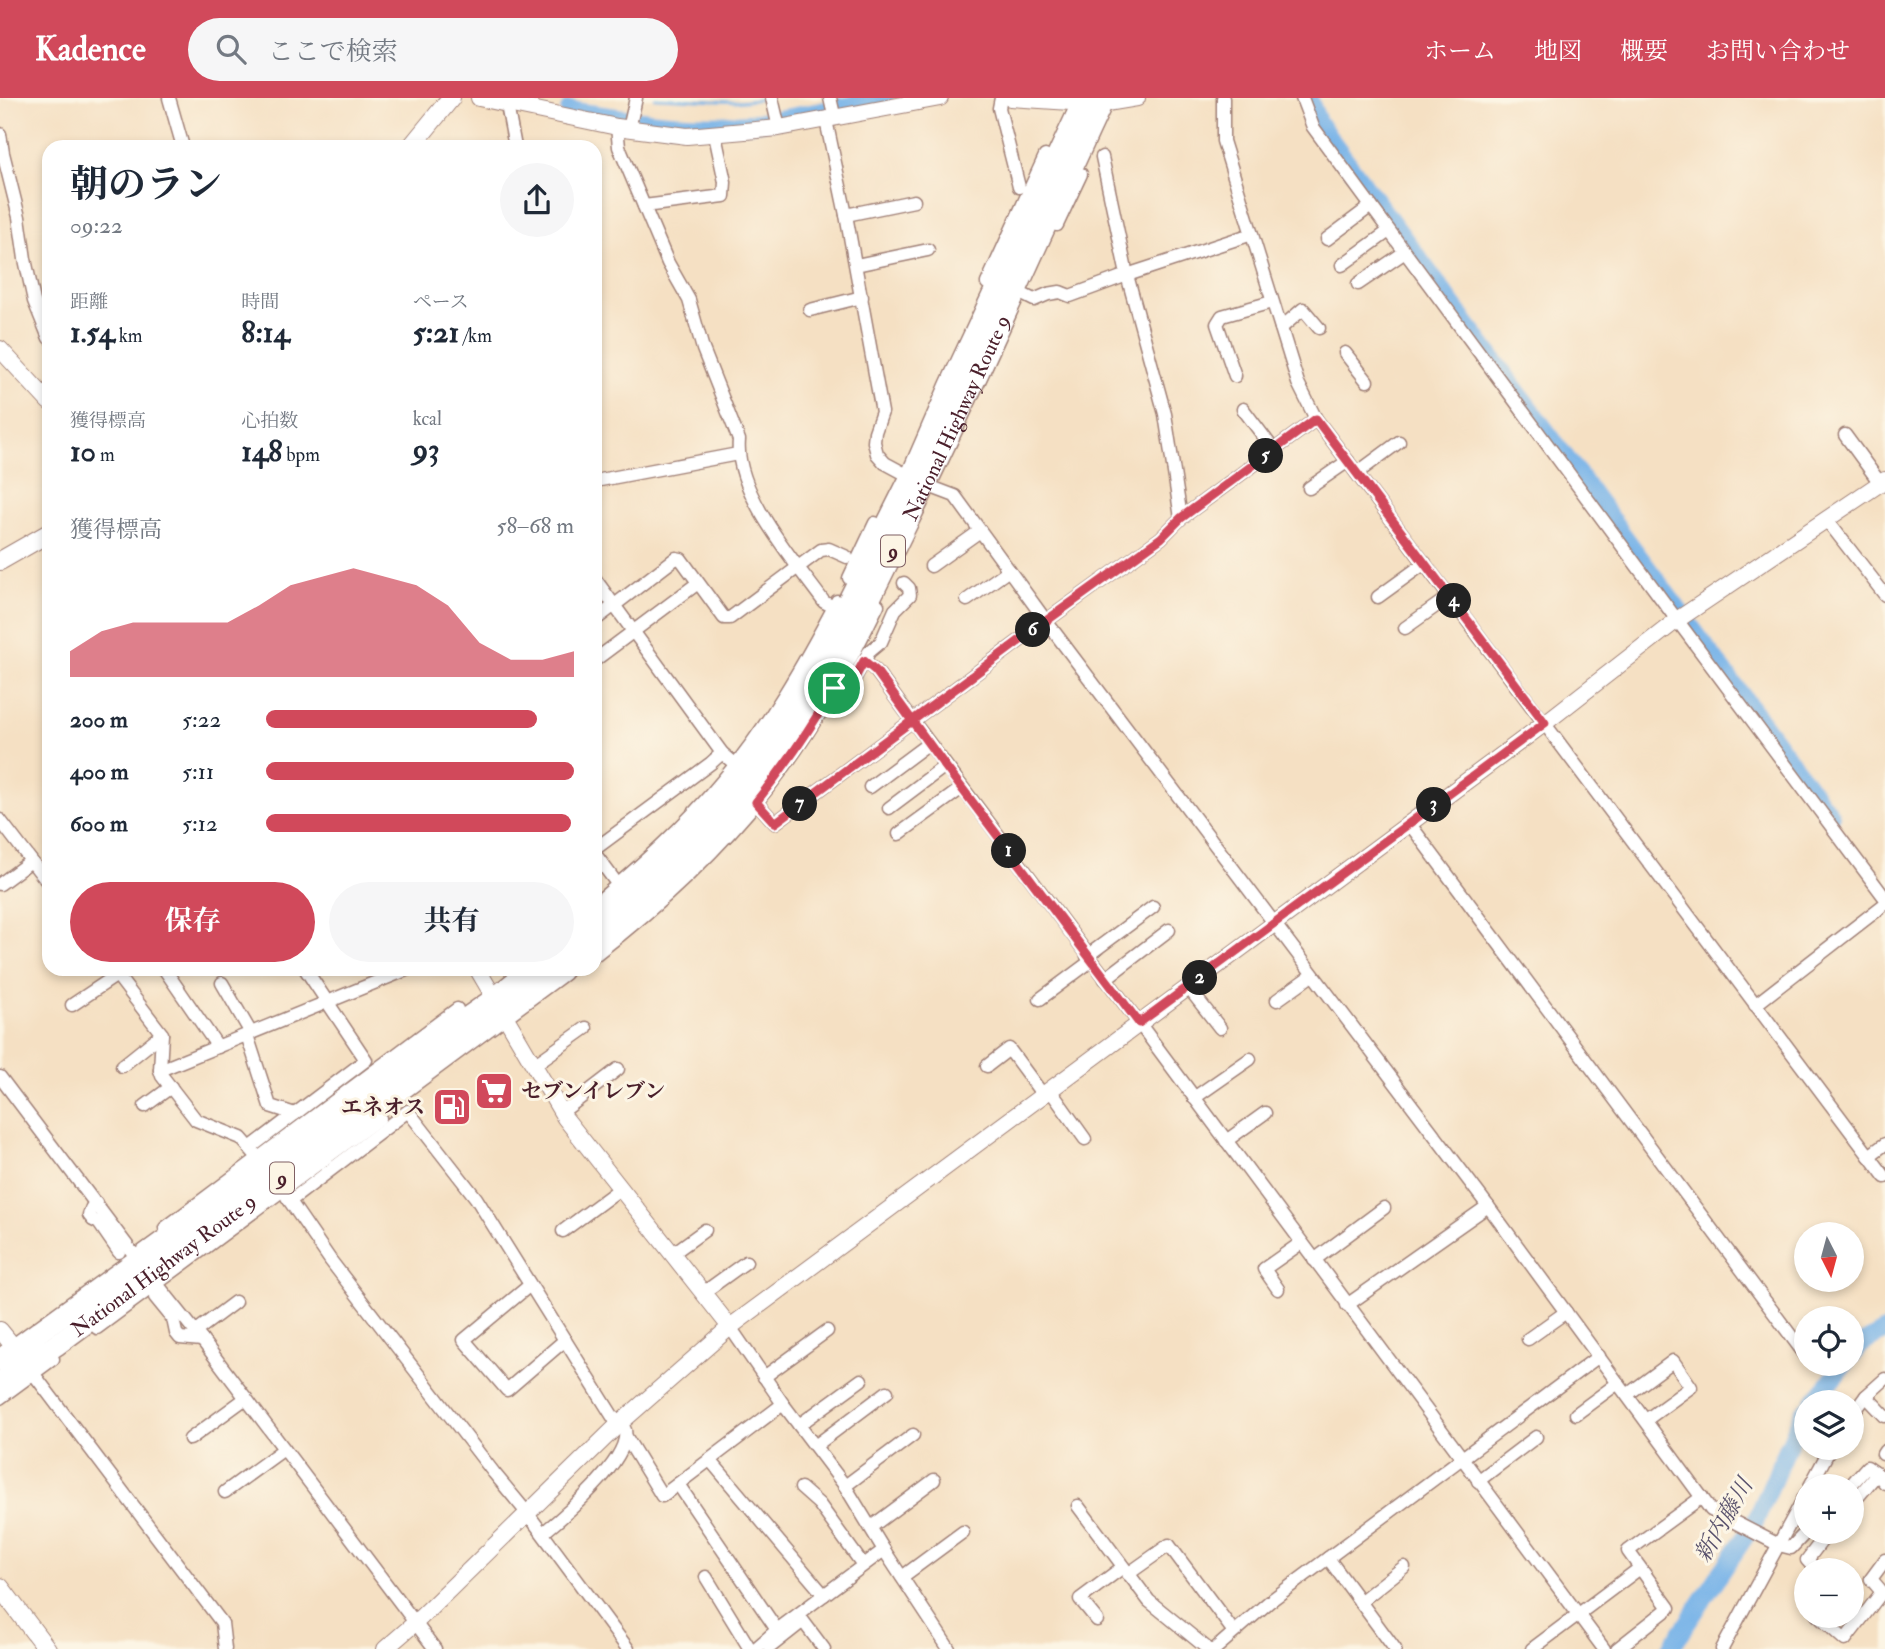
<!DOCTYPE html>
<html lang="ja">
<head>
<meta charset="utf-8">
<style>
	body { margin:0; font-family:"IM FELL Double Pica","Noto Serif JP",serif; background:#f6f6f7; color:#1f2937; height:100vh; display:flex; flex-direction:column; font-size:26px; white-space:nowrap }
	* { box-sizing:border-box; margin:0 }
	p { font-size:23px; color:#747a83 }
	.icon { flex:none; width:38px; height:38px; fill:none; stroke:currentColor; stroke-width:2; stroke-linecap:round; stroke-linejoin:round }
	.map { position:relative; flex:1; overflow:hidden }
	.side { position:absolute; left:42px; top:42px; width:560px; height:836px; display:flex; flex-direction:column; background:#fff; border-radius:21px; box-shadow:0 4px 10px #0003 }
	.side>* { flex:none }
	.needle { width:46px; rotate:174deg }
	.buttons { position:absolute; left:1794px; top:1124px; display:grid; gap:14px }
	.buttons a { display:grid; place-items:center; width:70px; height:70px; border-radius:50%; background:#fff; box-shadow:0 4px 10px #0003; font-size:35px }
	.pin { position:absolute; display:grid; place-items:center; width:60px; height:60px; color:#fff; margin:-30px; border:4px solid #fff; border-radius:50%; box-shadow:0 2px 7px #0007 }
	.km { position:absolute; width:35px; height:35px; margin:-18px; border-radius:50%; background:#222; color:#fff; font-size:19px; line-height:35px; text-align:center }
	.round { display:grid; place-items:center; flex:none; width:74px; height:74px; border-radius:37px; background:#f6f6f7 }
	.headline { display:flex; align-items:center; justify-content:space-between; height:119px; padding:0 28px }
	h1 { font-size:38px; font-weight:700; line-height:52px }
	.figures { display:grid; grid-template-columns:repeat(3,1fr); gap:10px; height:119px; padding:7px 28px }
	.figures div { display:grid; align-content:center }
	.figures b { font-size:30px; font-weight:700 }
	.figures small { font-size:19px; font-weight:400 }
	.figures p { font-size:19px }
	.chart { height:196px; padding:14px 28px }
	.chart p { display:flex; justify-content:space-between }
	.chart svg { width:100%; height:126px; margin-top:7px; fill:#d1495b; opacity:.7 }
	.button { display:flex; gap:14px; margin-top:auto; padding:14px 28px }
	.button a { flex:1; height:80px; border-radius:42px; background:#d1495b; color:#fff; font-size:28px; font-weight:700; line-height:80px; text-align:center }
	.button a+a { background:#f6f6f7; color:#1f2937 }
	ul { padding:0 28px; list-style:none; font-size:23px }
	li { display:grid; grid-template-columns:112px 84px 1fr; align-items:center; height:52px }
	li i { height:18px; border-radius:9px; background:#d1495b }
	header { display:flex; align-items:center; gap:42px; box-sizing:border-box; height:98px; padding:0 35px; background:#d1495b; color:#fff }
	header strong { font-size:33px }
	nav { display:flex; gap:38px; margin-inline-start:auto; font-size:24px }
	.search { width:490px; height:63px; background:#f6f6f7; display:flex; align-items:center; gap:18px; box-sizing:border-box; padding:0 24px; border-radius:38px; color:#747a83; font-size:26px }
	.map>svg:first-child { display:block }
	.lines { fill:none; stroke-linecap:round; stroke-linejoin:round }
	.stream { stroke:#76b2e8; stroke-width:2.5 }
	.river { stroke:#76b2e8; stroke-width:18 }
	.street-casing { stroke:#a08077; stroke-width:15 }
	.secondary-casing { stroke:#a08077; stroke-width:18 }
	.primary-casing { stroke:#a08077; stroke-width:20 }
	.highway-casing { stroke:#a08077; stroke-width:24 }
	.street { stroke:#fff; stroke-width:12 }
	.secondary { stroke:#fff; stroke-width:16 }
	.primary { stroke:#fff; stroke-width:18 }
	.highway { stroke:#fff; stroke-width:21 }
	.route-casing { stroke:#fff; stroke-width:14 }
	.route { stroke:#d1495b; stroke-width:9 }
	.labels { text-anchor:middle; stroke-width:6; stroke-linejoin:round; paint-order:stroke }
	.shield { fill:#fcf5e5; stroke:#7f5f63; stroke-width:2 }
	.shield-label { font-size:19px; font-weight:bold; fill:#4a1f2b }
	.street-label { font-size:21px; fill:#4a1f2b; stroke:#fcf5e5 }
	.poi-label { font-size:21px; font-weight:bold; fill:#4a1f2b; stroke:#fcf5e5; text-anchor:start }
	.water-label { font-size:23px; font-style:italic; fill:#59526d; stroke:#fcf5e5 }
</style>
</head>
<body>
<header>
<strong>Kadence</strong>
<div class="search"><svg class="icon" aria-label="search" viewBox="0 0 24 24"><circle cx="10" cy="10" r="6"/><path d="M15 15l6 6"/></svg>ここで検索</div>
<nav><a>ホーム</a><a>地図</a><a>概要</a><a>お問い合わせ</a></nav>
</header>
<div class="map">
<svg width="1885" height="1551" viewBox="0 0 1885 1551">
	<rect width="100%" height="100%" fill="#fcf5e5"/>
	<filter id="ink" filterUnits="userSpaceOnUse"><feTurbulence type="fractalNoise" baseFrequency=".0143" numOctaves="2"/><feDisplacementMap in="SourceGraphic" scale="14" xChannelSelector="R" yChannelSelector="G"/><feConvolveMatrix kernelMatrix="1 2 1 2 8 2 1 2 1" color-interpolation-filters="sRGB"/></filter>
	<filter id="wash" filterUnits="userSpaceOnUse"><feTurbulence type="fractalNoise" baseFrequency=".00686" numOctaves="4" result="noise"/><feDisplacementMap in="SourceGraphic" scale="28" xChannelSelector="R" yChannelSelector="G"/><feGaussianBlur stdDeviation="1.57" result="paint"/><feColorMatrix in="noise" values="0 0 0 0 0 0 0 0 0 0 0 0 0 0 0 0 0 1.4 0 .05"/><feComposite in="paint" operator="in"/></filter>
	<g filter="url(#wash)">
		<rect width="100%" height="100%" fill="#f5e0c3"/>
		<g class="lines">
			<polyline class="stream" points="655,0 735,4 767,1"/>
			<g class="river">
				<polyline points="1309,0 1318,24 1831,718"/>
				<path d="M569,12C630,21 695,32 757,24C800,19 842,8 885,0"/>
				<polyline points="1852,1258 1862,1246 1885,1233"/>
				<polyline points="1813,1304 1846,1265"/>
				<polyline points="1670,1551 1755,1424 1802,1317 1806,1312"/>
			</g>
		</g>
	</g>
	<g filter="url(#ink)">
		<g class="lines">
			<defs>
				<g id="street">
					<polyline points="169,0 183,49"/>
					<polyline points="772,0 779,30"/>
					<polyline points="830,0 835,21"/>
					<polyline points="1001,0 999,10 1019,89"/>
					<polyline points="1223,0 1223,43 1298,285 1316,321 1885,1079"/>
					<polyline points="1302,0 1313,29 1371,108 1677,522 1885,800"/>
					<polyline points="507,7 515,49"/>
					<polyline points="826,22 846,117 882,314 875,334 874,344 877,356 885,365 911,379 926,387 955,398 1046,523 1488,1108 1711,1412 1779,1447 1791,1450 1807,1433"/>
					<path d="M617,29L619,49L668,165L689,202L703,251L739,342C734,394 795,464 824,504L834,509"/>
					<polyline points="629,31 636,0"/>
					<polyline points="0,36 3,55 19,119 25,161 34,203 49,240"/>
					<polyline points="644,108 724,98 725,84 715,37"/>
					<polyline points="846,117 914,103"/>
					<polyline points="1057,127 1081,76"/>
					<polyline points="1327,141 1371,108"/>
					<polyline points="856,167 928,152"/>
					<polyline points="1342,167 1389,133"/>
					<polyline points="987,185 1045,58"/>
					<polyline points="1358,186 1405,154"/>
					<polyline points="1024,197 1034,202 1048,196 1060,194 1070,198 1127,177 1102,59"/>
					<polyline points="810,212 862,199"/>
					<polyline points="1281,230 1303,211 1319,230"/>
					<polyline points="1345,255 1367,283"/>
					<polyline points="1235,278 1217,226 1222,218 1272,204"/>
					<polyline points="1243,311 1274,352"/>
					<polyline points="1845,337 1880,385"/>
					<polyline points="1357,375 1399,344"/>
					<polyline points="595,383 738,356"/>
					<polyline points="1309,390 1348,363"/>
					<polyline points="1181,420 1165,316 1127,177 1252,136"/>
					<polyline points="1826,421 1885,497"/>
					<polyline points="931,468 980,433"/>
					<polyline points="849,480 875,425"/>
					<polyline points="595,481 722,655 735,666"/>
					<polyline points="1378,499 1425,465"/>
					<polyline points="967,502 1009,472"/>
					<polyline points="595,522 676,460 681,461 724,520 730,520 821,452 829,451 847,459"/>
					<polyline points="1405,530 1450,498"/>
					<polyline points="595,562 698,485"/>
					<polyline points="865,563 876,573 912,622 1139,925 1604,1551"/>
					<polyline points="834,590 846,596 869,554 881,544 895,512 910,497 909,490 904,485"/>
					<polyline points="870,689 929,645"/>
					<polyline points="756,704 775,725 1046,523 1161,440 1181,420 1316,321"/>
					<polyline points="889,710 945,668"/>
					<polyline points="0,722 49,786"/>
					<polyline points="1409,725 1806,1258"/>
					<polyline points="899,736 962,690"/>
					<polyline points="595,751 711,665 722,655"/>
					<polyline points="595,756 618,787"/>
					<polyline points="0,786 31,763"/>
					<path d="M595,806C640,768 684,729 722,683C768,629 804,566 837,503"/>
					<path d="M595,857C664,804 729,743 781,673C819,622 850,565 878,507"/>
					<polyline points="1087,858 1153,809"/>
					<polyline points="113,872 162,936 160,972 162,978 196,1022 241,1040 255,1056"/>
					<polyline points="165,872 218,949"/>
					<polyline points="1105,881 1169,832"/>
					<polyline points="222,885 251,935"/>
					<polyline points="1188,889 1220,930"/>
					<polyline points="1040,901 1091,863"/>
					<polyline points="1277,902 1312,877"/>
					<polyline points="72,907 117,877"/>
					<polyline points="1755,907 1885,806"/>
					<polyline points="247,937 270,1008 295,1016"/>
					<polyline points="534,967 586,930"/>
					<polyline points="122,968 162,936"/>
					<polyline points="987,968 1009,951 1043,997"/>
					<polyline points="160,972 406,872"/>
					<polyline points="0,979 132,1154"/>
					<polyline points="1050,992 1085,1041"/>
					<polyline points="1194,1000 1250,961"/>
					<polyline points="145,1008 171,989"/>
					<polyline points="562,1014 618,971"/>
					<polyline points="1226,1043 1265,1015"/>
					<polyline points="250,1050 366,962 306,872"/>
					<polyline points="1869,1058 1885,1046"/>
					<polyline points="287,1099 331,1163 494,1375 528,1416 628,1551"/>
					<path d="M290,1103L408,1013L476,1100L618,1327L625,1332C631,1361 564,1418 543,1435"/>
					<polyline points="96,1105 92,1109 89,1117 93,1122 99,1125 119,1154"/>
					<polyline points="165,1130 457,911"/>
					<polyline points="563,1133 621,1090"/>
					<polyline points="672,1156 705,1132"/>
					<polyline points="1314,1162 1384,1110"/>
					<polyline points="157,1186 202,1242 435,1551"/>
					<polyline points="530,1187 464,1242 507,1292 565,1242"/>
					<polyline points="1278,1191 1264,1171 1301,1145"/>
					<polyline points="703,1195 746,1164"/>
					<polyline points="155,1199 173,1221 176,1235 180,1240 202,1242"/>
					<polyline points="1347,1207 1488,1108"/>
					<polyline points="730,1229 783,1306 845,1388 884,1452 949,1551"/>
					<polyline points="97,1230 380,1020"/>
					<polyline points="195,1234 235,1204"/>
					<polyline points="1528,1241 1566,1214"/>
					<polyline points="33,1275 222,1525 225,1551"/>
					<polyline points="764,1279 827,1233"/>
					<polyline points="1627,1297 1673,1263 1691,1289 1646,1322"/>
					<polyline points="1866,1298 1885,1318"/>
					<polyline points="0,1300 53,1261"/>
					<polyline points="1576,1316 1618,1285"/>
					<polyline points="1852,1317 1866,1298 1885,1281"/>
					<polyline points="799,1327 861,1282"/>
					<polyline points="626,1339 662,1398 783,1306"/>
					<polyline points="190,1341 246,1300"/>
					<polyline points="815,1348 887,1294"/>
					<polyline points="1883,1356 1885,1353"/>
					<polyline points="710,1362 824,1497"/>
					<polyline points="1478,1383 1536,1339"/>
					<polyline points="678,1386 777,1532"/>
					<polyline points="845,1388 913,1337"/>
					<polyline points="1810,1388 1831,1349"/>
					<polyline points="1850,1388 1867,1369 1877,1376"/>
					<polyline points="801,1390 819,1406 863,1467"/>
					<polyline points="225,1394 284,1351"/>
					<polyline points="1852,1406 1877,1376 1885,1385"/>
					<polyline points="1078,1408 1149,1503 1208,1551"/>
					<polyline points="871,1429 934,1382"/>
					<polyline points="1328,1460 1395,1551"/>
					<polyline points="1816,1472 1807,1462 1829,1433"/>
					<polyline points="1128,1476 1169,1447 1234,1534"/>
					<polyline points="706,1479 750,1551"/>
					<polyline points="902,1479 963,1434"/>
					<polyline points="1360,1504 1404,1469"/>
					<polyline points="1817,1517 1845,1542 1882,1494 1871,1481 1885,1462"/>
					<polyline points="1097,1522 1080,1501 1123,1469"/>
					<polyline points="770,1549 803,1523 824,1551"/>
					<polyline points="755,1551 777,1532 884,1452"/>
					<polyline points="1215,1551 1269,1504 1599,1258"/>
					<polyline points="1532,1551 1640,1470"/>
					<polyline points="1617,1551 1669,1510 1628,1453 1702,1399"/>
					<polyline points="1722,1551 1806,1396"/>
				</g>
				<g id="secondary">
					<polyline points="479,0 617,29 687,38 779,30 940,0"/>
					<polyline points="1010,0 1101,6 1137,0"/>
					<polyline points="0,251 49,304"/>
					<polyline points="478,872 565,1020 730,1229"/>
					<polyline points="0,1232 9,1243"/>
					<polyline points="385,1551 415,1525 618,1327 730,1229 1545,625 1677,522 1885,382"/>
				</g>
				<g id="primary">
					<polyline points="411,49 451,0"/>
					<polyline points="0,463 49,435"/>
					<polyline points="0,1489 47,1551"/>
				</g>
				<g id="highway">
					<polyline points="595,820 620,800 675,749 721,701 758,654 794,601 827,546 911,379 951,287 1085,0"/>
					<path id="s1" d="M595,846C659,792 719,737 769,670C825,597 863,514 904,431C974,289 1037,143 1104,0"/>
					<polyline points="0,1262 200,1117 400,967 494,901 530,872"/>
					<path id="s2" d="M0,1284L56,1247L562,872"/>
				</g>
			</defs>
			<use href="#street" class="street-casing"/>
			<use href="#secondary" class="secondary-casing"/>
			<use href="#primary" class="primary-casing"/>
			<use href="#highway" class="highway-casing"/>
			<use href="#street" class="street"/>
			<use href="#secondary" class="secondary"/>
			<use href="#primary" class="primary"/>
			<use href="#highway" class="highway"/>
		</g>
	</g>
	<g class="lines" filter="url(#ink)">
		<defs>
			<path id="route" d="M834,590L846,596L864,563L876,573L945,668L1139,925L1545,625L1316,321L1181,420L1161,440L1046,523L775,725L756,704C785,668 811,630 834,590"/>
		</defs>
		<use href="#route" class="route-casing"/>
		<use href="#route" class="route"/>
	</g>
	<defs>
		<symbol id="supermarket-square" viewBox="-11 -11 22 22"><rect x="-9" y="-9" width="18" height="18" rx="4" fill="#d1495b" stroke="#fcf5e5"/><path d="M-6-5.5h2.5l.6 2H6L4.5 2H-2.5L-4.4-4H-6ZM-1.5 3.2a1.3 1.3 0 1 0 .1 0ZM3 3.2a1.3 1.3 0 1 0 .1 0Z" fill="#fff"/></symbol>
		<symbol id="fuel-square" viewBox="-11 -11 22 22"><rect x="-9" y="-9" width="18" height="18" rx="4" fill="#d1495b" stroke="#fcf5e5"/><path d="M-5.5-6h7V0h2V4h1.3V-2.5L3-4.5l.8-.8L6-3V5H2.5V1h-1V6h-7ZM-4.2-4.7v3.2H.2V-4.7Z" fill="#fff"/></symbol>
	</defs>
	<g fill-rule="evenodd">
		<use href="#supermarket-square" x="472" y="971" width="44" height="44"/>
		<use href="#fuel-square" x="430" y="987" width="44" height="44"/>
	</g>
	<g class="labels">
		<g class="shield">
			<rect x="881" y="437.5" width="24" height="31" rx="5"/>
			<rect x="270" y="1064.5" width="24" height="31" rx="5"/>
		</g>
		<g class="shield-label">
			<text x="893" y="460">9</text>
			<text x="282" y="1087">9</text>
		</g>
		<g class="street-label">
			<text dy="7" stroke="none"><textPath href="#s1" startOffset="646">National Highway Route 9</textPath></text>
			<text dy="7" stroke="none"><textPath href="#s2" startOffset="201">National Highway Route 9</textPath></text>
		</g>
		<g class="poi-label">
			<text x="521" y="1000">セブンイレブン</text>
			<text x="425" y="1016" text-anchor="end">エネオス</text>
		</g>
		<g class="water-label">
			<text transform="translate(1723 1422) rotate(-60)" y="8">新内藤川</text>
		</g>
	</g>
</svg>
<div class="buttons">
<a><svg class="needle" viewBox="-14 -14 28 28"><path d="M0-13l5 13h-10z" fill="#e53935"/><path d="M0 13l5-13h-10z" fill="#747a83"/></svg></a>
<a><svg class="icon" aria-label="locate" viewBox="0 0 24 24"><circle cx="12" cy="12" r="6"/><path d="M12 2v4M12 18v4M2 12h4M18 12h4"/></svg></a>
<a><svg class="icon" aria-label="layers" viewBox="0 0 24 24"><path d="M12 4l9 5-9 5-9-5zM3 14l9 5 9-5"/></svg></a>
<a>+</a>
<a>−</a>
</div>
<div class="pin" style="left:834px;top:590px;background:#1e9e55"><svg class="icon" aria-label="arrive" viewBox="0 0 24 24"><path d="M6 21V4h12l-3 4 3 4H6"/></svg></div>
<b class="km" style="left:1009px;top:753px">1</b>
<b class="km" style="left:1200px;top:880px">2</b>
<b class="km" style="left:1434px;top:707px">3</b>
<b class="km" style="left:1454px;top:503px">4</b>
<b class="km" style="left:1266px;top:358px">5</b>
<b class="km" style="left:1033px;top:532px">6</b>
<b class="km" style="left:800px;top:706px">7</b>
<section class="side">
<div class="headline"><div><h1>朝のラン</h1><p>09:22</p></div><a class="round"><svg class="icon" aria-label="share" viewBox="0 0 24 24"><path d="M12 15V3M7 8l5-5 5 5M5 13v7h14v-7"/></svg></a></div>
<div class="figures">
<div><p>距離</p><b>1.54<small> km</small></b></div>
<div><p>時間</p><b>8:14</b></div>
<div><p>ペース</p><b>5:21<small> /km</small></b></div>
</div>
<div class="figures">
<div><p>獲得標高</p><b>10<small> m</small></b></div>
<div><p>心拍数</p><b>148<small> bpm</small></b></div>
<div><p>kcal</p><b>93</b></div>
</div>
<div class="chart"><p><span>獲得標高</span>58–68 m</p>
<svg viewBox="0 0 160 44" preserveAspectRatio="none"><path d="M0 44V35L10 28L20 25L30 25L40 25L50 25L60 19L70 12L80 9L90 6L100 9L110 12L120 19L130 32L140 38L150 38L160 35V44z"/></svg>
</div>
<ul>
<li><b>200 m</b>5:22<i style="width:88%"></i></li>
<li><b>400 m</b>5:11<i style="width:100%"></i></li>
<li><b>600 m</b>5:12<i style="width:99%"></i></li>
</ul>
<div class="button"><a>保存</a><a>共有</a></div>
</section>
</div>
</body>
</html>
